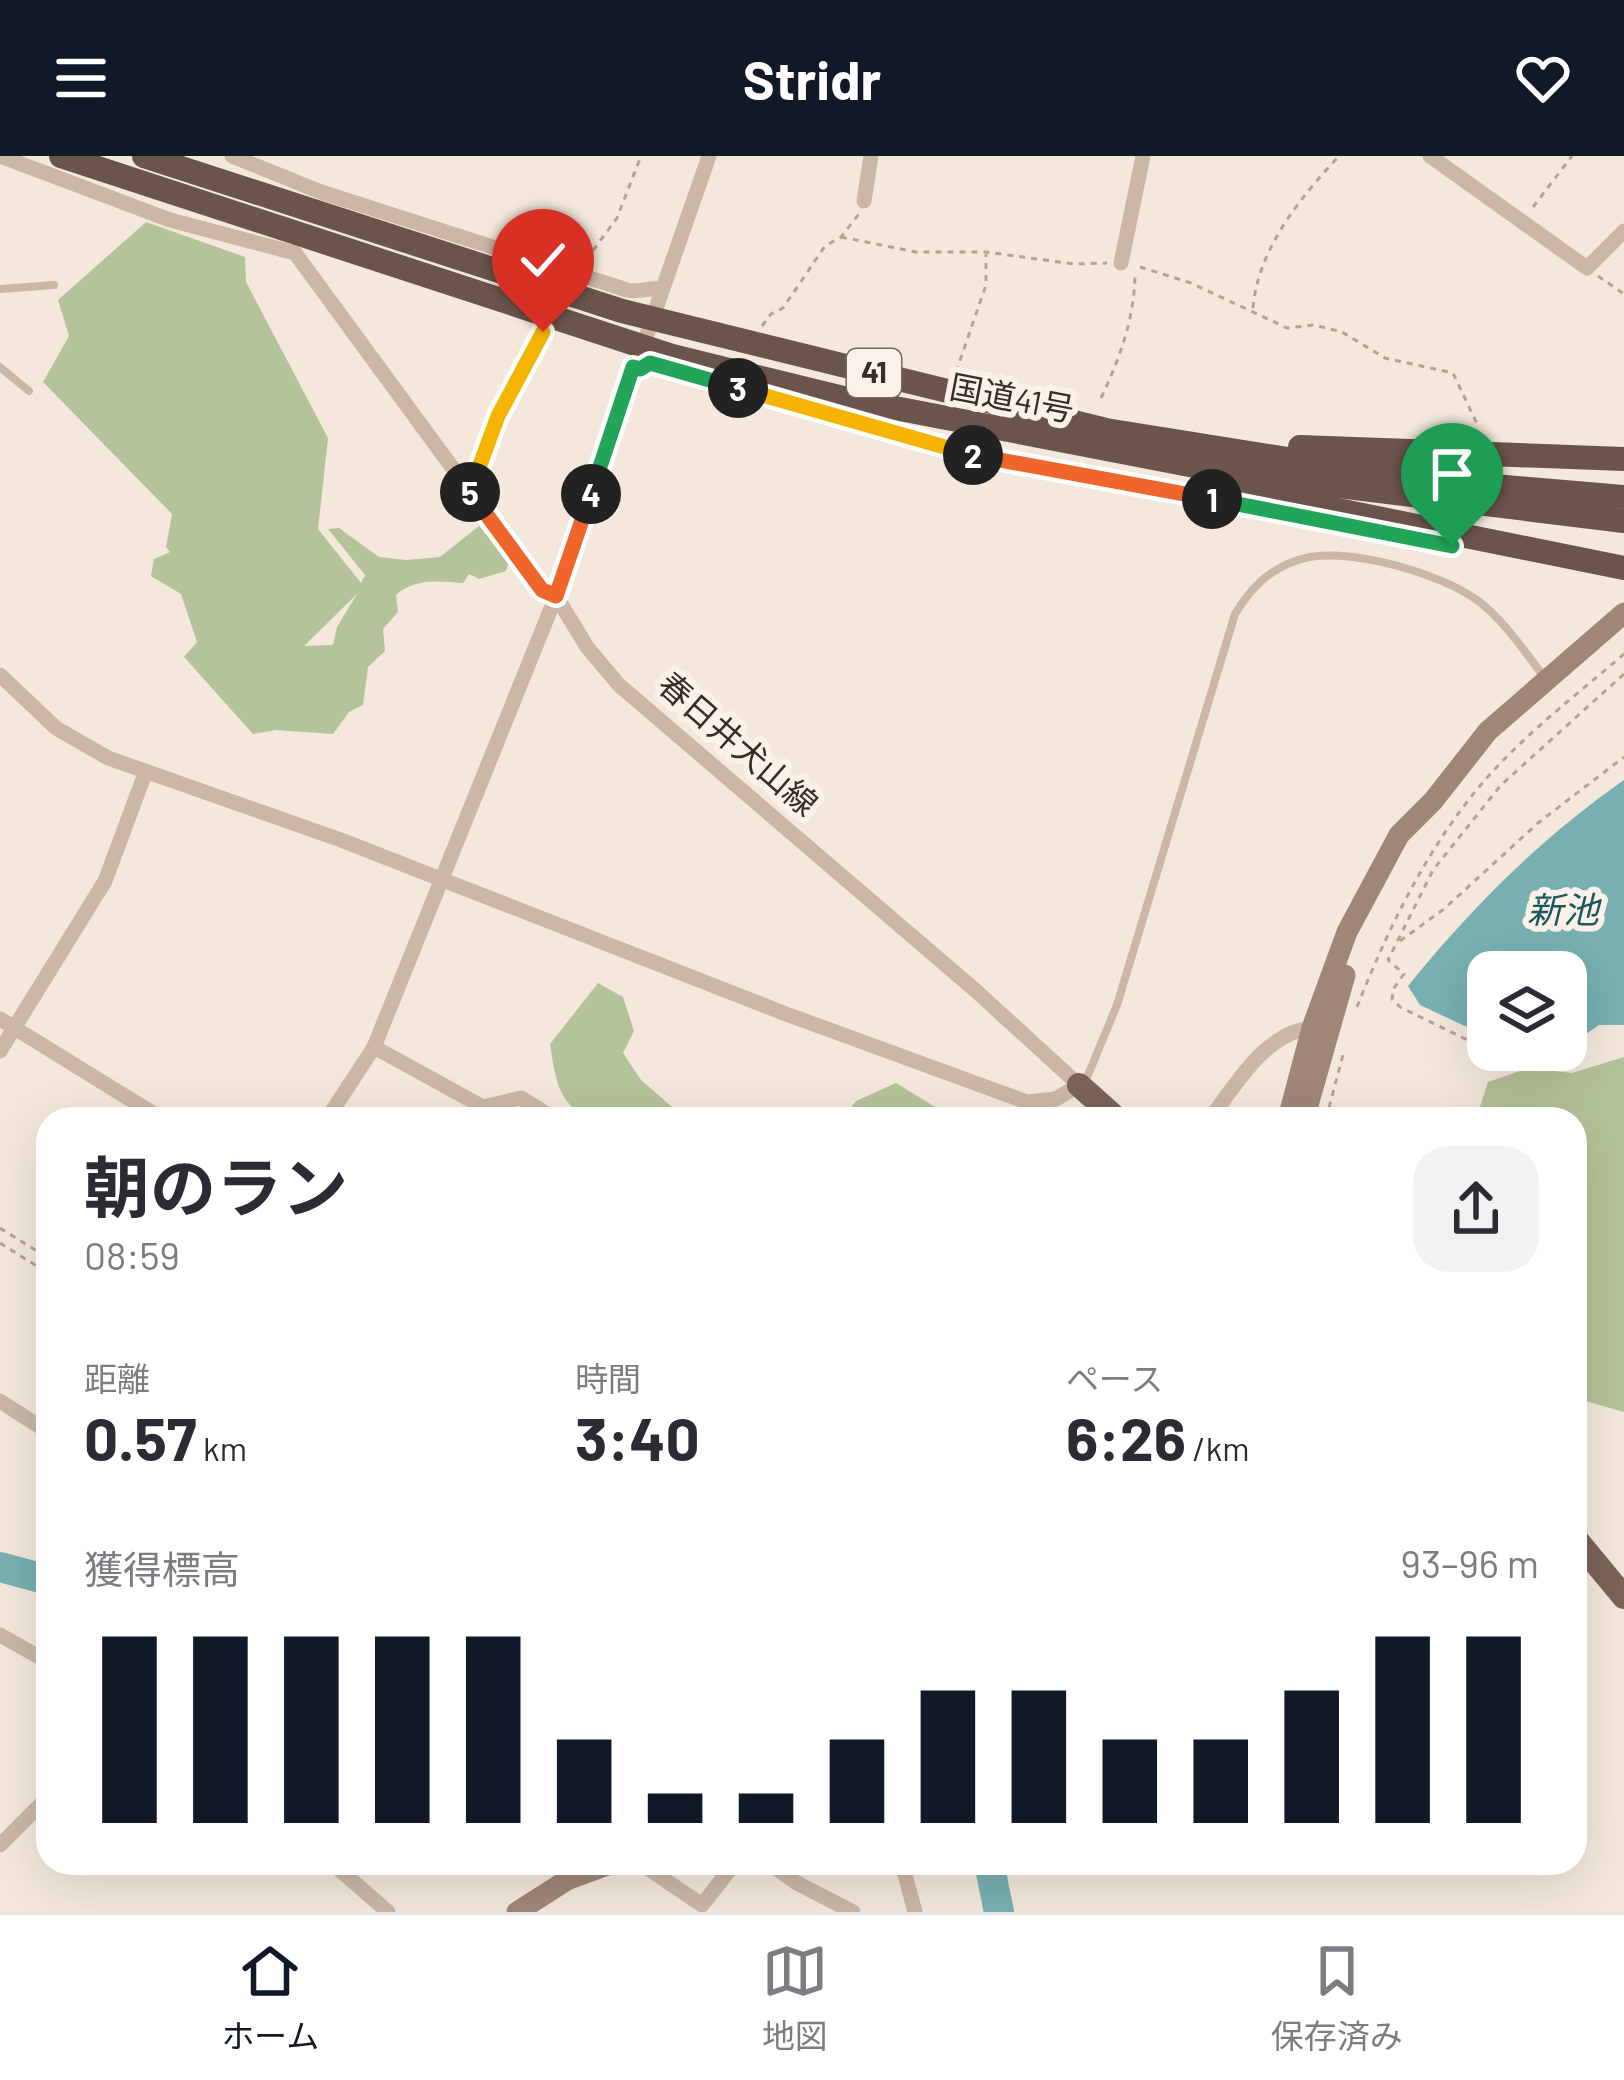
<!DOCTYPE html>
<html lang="ja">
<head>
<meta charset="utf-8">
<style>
	body { margin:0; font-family:Barlow,"Noto Sans JP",sans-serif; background:#f2f2f3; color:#2b2b33; height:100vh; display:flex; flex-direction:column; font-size:45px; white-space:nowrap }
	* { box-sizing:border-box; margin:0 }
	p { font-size:39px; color:#7c7c81 }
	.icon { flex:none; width:66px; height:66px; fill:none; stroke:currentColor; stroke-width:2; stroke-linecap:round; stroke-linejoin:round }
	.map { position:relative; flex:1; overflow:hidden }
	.drawer { position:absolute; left:36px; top:951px; width:1551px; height:768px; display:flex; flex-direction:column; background:#fff; border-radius:36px; box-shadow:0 12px 48px #0002 }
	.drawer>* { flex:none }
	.fabs { position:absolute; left:1467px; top:795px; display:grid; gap:24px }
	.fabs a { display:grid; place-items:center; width:120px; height:120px; border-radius:24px; background:#fff; box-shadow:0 12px 48px #0002; font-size:60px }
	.pin { position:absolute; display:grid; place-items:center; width:102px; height:102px; color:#fff; margin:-123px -51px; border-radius:50% 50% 50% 0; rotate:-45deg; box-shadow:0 0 12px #0007 }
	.pin .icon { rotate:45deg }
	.km { position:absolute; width:60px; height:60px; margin:-30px; border-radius:50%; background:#222; color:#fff; font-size:33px; line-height:60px; text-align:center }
	.round { display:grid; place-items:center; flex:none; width:126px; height:126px; border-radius:36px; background:#f2f2f3 }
	.summary { display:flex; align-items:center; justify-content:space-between; height:204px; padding:0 48px }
	h1 { font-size:66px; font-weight:700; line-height:90px }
	.metrics { display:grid; grid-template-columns:repeat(3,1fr); gap:18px; height:204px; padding:12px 48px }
	.metrics div { display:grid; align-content:center }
	.metrics b { font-size:60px; font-weight:700 }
	.metrics small { font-size:33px; font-weight:400 }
	.metrics p { font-size:33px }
	.chart { height:336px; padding:24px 48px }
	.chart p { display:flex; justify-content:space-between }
	.chart svg { width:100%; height:216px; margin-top:12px; stroke:#111827; stroke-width:6 }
	header { display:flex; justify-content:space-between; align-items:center; height:156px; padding:0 48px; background:#111827; color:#fff; font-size:54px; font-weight:700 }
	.dock { display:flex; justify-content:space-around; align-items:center; height:168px; border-top:3px solid #e1e1e2; background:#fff; font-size:33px; color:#7c7c81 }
	.dock a { display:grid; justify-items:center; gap:6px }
	.dock .current { color:#111827 }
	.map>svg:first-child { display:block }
	.green { fill:#b5c39a; fill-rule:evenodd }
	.water { fill:#78b0b2 }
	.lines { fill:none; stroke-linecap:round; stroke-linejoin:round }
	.river { stroke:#78b0b2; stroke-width:30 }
	.path { stroke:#b8a190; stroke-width:3; stroke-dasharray:6 6; stroke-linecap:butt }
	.service { stroke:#ccb7a6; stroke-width:8 }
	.minor { stroke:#ccb7a6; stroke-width:15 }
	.secondary { stroke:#a08677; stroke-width:21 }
	.primary { stroke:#7a6358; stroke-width:24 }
	.trunk { stroke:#6a544b; stroke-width:24 }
	.split-1-casing { stroke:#fff; stroke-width:24 }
	.split-2-casing { stroke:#fff; stroke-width:24 }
	.split-3-casing { stroke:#fff; stroke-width:24 }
	.split-4-casing { stroke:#fff; stroke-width:24 }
	.split-5-casing { stroke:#fff; stroke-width:24 }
	.split-6-casing { stroke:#fff; stroke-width:24 }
	.split-1 { stroke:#22a559; stroke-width:15 }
	.split-2 { stroke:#f0652b; stroke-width:15 }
	.split-3 { stroke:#f5b400; stroke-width:15 }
	.split-4 { stroke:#22a559; stroke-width:15 }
	.split-5 { stroke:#f0652b; stroke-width:15 }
	.split-6 { stroke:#f5b400; stroke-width:15 }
	.labels { text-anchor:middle; stroke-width:12; stroke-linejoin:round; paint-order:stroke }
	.shield { fill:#faf2e8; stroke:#726761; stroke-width:3 }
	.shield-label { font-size:30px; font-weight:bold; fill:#382c27 }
	.street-label { font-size:33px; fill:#382c27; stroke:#faf2e8 }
	.water-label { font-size:36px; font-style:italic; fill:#1b585b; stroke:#faf2e8 }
</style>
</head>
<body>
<header><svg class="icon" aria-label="menu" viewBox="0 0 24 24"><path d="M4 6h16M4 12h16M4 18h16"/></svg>Stridr<svg class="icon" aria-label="heart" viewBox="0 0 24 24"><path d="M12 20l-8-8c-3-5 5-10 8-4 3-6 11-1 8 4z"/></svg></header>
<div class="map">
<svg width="1624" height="1756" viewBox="0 0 1624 1756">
	<rect width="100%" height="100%" fill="#f3e8db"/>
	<g class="green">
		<path d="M146,66L245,101L246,126L328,282L318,373L361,427L365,419L328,373L339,372L379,401L406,404L440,401L479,370L509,405L506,415L479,423L469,418L463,427C438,425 415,422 396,439L398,456L383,473L385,495L368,511L363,549L349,556L333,578L276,574L253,578L184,501L197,486L181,438L151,420L154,403L170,396L166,391L172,358L43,226L69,180L58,144ZM357,438L337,471L333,489L304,490Z"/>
		<path d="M598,827L623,841L634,875L623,897L641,924L686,963H588C557,946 555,920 550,888Z"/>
		<polygon points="1624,901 1624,1256 1575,1242 1575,963 1476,963 1488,926 1529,912 1572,917"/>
		<polygon points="896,927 940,954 940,963 842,963 856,945"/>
	</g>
	<path class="water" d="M1624,624V869H1599L1573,887H1566V816H1488V881L1420,849L1408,830C1472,751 1541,682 1624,624Z"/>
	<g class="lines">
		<g class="river">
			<polyline points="0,1411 48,1424"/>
			<polyline points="989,1707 999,1756"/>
		</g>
		<g class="path">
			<polyline points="1533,51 1572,0"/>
			<polyline points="841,81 916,96 986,96 1074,108 1107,107"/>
			<polyline points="586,104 617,62 641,0"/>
			<polyline points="1140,111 1191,127 1287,172 1314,169 1342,176 1385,202 1453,217 1478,270"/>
			<polyline points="1598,120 1624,138"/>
			<path d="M1253,152C1258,93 1300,42 1339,0"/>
			<polyline points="762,170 771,158 783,152 825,90 841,81 859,58"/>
			<polyline points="956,216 986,129 986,98"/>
			<path d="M1101,242C1120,202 1135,161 1135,116"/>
			<polyline points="869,269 976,299 1228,346"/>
			<polyline points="475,314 498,260 542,178"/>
			<polyline points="1400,785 1444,753 1538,667 1624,601"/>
			<path d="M1357,851C1388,773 1425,696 1479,631C1521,581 1574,541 1624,498"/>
			<polyline points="1488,894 1400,851 1392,843 1394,832 1404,818 1388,804 1433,714 1501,629 1624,518"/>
			<polyline points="1491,895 1542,911"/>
			<polyline points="1326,963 1344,895"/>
			<polyline points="0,1072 48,1102"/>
			<polyline points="0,1087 48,1117"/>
		</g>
		<g class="service">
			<polyline points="0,133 54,129"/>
			<polyline points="0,211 29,235"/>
			<path d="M1080,928L1088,919L1117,849L1235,458C1251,432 1268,414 1298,404C1341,388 1440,417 1477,444C1505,465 1524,495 1545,522"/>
		</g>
		<g class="minor">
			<polyline points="0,0 170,64 295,97 542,434 556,440 374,891 327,963"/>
			<path d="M232,0L321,36L627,134C641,137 648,131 661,133"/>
			<polyline points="1430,0 1587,112 1624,75"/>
			<polyline points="864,45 871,0"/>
			<polyline points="1121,107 1143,0"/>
			<polyline points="0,519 56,572 108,602 341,684 786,858 1027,946 1056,943 1079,929 975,834 619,529 587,491 556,440 709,0"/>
			<polyline points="0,863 162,963"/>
			<polyline points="374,891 483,951 521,942 555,963"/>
			<polyline points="0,895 105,725 146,615"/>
			<path d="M1210,963C1236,928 1266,876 1312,872"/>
			<polyline points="0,1245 48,1276"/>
			<polyline points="0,1479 48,1506"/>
			<polyline points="0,1689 48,1641"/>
			<polyline points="332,1707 388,1756"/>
			<polyline points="640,1707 702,1749 735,1707"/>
			<polyline points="769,1707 795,1726 853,1756"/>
			<polyline points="902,1707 915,1756"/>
		</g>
		<g class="secondary">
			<polyline points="1288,963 1312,872 1347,776 1399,679 1433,645 1488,575 1624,457"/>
			<polyline points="1304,963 1345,819"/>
			<polyline points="517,1756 567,1724 613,1707"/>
		</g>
		<g class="primary">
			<polyline points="1079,929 1117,963"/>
			<polyline points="1575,1382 1624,1441"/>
		</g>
		<g class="trunk">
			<polyline points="61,0 672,200 843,242 1231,317 1624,365"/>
			<polyline points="144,0 622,155 1106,274 1306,306 1471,328 1624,341"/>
			<polyline points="1300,291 1624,303"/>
			<polyline points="1244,335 1624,412"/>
		</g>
	</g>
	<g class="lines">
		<defs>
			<polyline id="split-1" points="1212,343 1452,390"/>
			<polyline id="split-2" points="973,299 1212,343"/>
			<polyline id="split-3" points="738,232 973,299"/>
			<polyline id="split-4" points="591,338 633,211 640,213 650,207 738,232"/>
			<polyline id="split-5" points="470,336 542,434 556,440 591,338"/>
			<polyline id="split-6" points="470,336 498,260 543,176"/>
		</defs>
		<use href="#split-1" class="split-1-casing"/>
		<use href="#split-2" class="split-2-casing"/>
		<use href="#split-3" class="split-3-casing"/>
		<use href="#split-4" class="split-4-casing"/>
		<use href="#split-5" class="split-5-casing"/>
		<use href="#split-6" class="split-6-casing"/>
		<use href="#split-1" class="split-1"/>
		<use href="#split-2" class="split-2"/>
		<use href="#split-3" class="split-3"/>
		<use href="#split-4" class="split-4"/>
		<use href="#split-5" class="split-5"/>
		<use href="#split-6" class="split-6"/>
	</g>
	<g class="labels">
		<rect class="shield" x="847" y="193" width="54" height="48" rx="9"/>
		<g class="shield-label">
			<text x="874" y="227">41</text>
		</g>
		<g class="street-label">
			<text transform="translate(1012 242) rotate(11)" y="12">国道41号</text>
			<text transform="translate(738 588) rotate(41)" y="12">春日井犬山線</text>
		</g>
		<g class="water-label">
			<text x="1563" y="767">新池</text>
		</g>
	</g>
</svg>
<div class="fabs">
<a><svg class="icon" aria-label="layers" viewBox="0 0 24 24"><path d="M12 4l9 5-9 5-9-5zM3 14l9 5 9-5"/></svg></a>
</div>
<div class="pin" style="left:1452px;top:390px;background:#1e9e55"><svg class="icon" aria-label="arrive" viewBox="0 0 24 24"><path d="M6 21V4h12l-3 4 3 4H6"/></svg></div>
<div class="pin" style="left:543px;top:176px;background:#d93025"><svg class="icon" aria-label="check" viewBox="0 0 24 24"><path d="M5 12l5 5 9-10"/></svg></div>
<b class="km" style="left:1212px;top:343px">1</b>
<b class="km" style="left:973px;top:299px">2</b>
<b class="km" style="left:738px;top:232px">3</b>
<b class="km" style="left:591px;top:338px">4</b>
<b class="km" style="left:470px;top:336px">5</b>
<section class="drawer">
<div class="summary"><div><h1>朝のラン</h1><p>08:59</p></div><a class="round"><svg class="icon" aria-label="share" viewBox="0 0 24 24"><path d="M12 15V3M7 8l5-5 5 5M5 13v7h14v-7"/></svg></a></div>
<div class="metrics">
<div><p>距離</p><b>0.57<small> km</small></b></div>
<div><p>時間</p><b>3:40</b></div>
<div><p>ペース</p><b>6:26<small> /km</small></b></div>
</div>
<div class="chart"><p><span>獲得標高</span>93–96 m</p>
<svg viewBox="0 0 160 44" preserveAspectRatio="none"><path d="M5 44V6M15 44V6M25 44V6M35 44V6M45 44V6M55 44V27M65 44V38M75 44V38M85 44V27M95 44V17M105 44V17M115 44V27M125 44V27M135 44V17M145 44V6M155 44V6"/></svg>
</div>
</section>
</div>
<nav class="dock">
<a class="current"><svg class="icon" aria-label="home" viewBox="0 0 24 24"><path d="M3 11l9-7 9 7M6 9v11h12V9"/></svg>ホーム</a>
<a><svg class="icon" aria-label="map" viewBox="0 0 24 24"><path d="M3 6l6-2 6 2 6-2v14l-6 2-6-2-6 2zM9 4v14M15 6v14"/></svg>地図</a>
<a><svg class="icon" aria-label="saved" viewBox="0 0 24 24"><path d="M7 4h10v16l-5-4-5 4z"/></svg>保存済み</a>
</nav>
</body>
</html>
